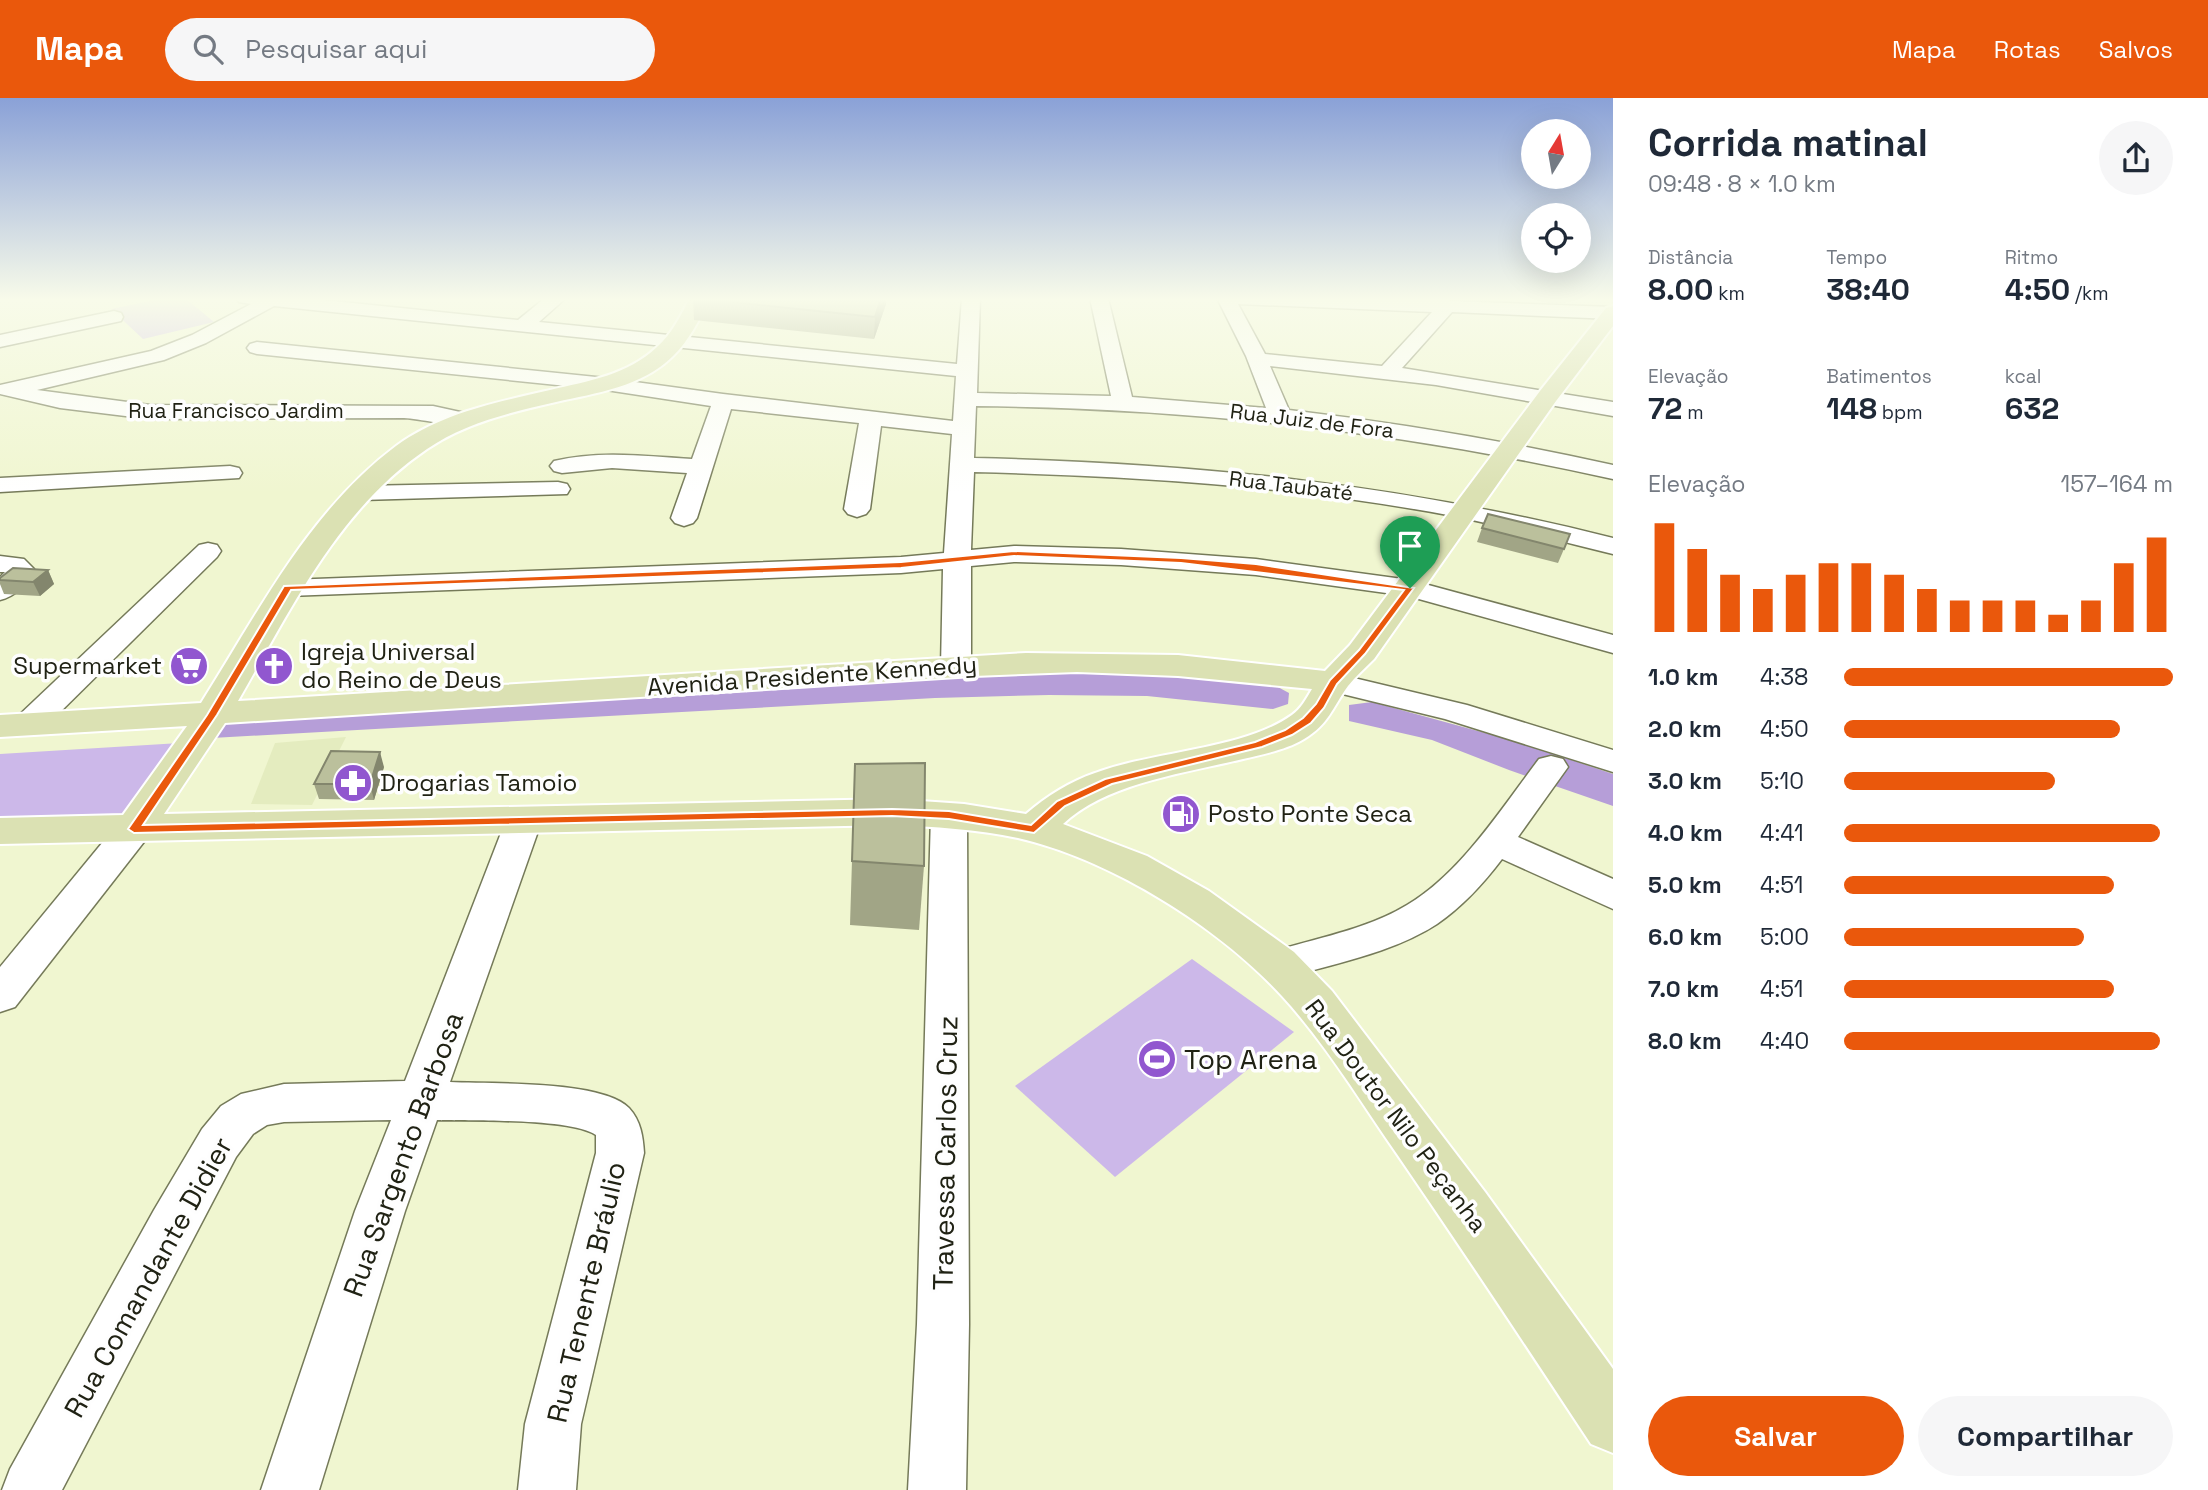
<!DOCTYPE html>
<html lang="pt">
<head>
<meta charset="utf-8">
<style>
	body { margin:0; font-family:"Space Grotesk",sans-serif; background:#f6f6f7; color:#1f2937; height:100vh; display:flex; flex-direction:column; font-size:26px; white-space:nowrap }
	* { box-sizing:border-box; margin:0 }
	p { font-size:23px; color:#747a83 }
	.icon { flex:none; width:38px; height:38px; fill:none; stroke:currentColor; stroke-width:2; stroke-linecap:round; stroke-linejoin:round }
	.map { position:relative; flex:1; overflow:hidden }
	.sheet { display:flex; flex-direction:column; background:#fff; width:595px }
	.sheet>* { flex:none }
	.needle { width:46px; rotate:11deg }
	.buttons { position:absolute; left:1521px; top:21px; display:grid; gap:14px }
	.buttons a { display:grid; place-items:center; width:70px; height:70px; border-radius:50%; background:#fff; box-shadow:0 7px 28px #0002; font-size:35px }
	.pin { position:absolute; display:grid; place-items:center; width:60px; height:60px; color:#fff; margin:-72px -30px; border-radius:50% 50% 50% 0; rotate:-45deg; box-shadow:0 0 7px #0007 }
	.pin .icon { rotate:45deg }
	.round { display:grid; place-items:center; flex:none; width:74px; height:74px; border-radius:37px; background:#f6f6f7 }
	.summary { display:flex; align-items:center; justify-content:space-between; height:119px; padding:0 35px }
	h1 { font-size:38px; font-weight:600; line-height:52px }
	.metrics { display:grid; grid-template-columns:repeat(3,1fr); gap:10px; height:119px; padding:7px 35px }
	.metrics div { display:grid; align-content:center }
	.metrics b { font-size:30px; font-weight:600 }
	.metrics small { font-size:19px; font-weight:400 }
	.metrics p { font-size:19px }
	.chart { height:196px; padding:14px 35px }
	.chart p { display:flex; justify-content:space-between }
	.chart svg { width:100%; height:126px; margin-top:7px; stroke:#ea580c; stroke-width:6 }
	.primary-button { display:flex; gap:14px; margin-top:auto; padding:14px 35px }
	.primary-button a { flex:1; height:80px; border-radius:42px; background:#ea580c; color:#fff; font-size:28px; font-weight:600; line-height:80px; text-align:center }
	.primary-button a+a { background:#f6f6f7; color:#1f2937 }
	ul { padding:0 35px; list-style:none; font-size:23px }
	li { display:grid; grid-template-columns:112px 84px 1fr; align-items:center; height:52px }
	li i { height:18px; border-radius:9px; background:#ea580c }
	header { display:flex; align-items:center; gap:42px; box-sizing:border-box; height:98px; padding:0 35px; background:#ea580c; color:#fff }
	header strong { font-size:33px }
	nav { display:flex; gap:38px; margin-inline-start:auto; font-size:24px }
	.search { width:490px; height:63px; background:#f6f6f7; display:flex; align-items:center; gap:18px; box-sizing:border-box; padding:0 24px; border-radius:38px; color:#747a83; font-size:26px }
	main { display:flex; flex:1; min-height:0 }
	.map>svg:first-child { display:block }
	.built { fill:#e4ecbf }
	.green { fill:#ccb8e9 }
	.forest { fill:#b69ed8 }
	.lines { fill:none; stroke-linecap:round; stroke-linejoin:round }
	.minor-casing { stroke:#757a59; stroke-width:3 }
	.major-casing { stroke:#fff; stroke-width:4 }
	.minor { fill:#fff; fill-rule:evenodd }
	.major { fill:#dbe1b3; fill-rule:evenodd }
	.wall { fill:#a1a586 }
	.shaded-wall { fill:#83866d }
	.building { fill:#bbc09c; stroke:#83866d; stroke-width:2 }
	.route { fill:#ea580c; stroke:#fff; stroke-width:2; fill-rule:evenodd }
	.labels { text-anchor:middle; stroke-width:7; stroke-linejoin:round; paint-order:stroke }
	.far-street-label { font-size:21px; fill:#202214; stroke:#fefefe }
	.poi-label { font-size:24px; fill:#202214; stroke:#fefefe; text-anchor:start }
	.street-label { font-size:24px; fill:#202214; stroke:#fefefe }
	.near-poi-label { font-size:28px; fill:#202214; stroke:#fefefe; text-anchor:start }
	.near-street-label { font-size:28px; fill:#202214; stroke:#fefefe }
</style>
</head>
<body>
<header>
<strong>Mapa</strong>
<div class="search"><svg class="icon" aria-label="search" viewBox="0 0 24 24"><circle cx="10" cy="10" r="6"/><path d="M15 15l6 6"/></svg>Pesquisar aqui</div>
<nav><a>Mapa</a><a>Rotas</a><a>Salvos</a></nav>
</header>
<main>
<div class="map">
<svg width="1613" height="1392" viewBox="0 0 1613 1392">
	<rect width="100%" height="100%" fill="#f0f6d0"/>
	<polygon class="built" points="346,639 312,707 251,706 275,645"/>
	<g class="green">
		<polygon points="164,200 185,200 214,224 143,241 111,211"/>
		<polygon points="180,645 138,715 0,720 0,656"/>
		<polygon points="1192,861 1294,934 1115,1079 1015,988"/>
	</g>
	<g class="forest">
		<polygon points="1050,573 1130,574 1276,588 1289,595 1288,606 1273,611 1147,598 1049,597 935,600 212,640 222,620"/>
		<polygon points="1372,604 1518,644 1613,676 1613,708 1509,672 1432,642 1349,623 1349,607"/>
	</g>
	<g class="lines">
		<defs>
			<g id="minor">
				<path d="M236,200H304L518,222L545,200H566L539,224L957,266L962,200H980L977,295L1111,298L1090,200H1108L1132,299L1266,310L1246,258L1217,200H1448L1451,203L1613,209V221L1452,214L1402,270L1613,304V318L1436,287L1270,268L1289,312C1398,325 1506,343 1613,367V381C1403,334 1191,310 976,308L974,360C1196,365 1398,386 1613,440V456C1560,443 1507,429 1453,418C1295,388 1134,378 974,374L971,452L1014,448L1121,451L1256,461L1410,482L1613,537V555L1408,498L1256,477L1121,467L1014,464L971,468V569L967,576L956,578L945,576L941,569L943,471L901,475L288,498L278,496L274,490L278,484L288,482L901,459L944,455L952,336L881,328L870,411L866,416L857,419L848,416L844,411L859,325L731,311L697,420L693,425L684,428L675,425L671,420L687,375L612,370L562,375L554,373L550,368L554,363C599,352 646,358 692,361L711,308L606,292L257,256L250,254L247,250L250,246L257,244L606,280L723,296L953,323L956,278L274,208L206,245L164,262L37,292L150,307L433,308L474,317L477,322L474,327C461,330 421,321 404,320L150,321L60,310L0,296V287L151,253L192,237L251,206L239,204ZM1238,206L1432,214L1382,268L1265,256Z"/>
				<polygon points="114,213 121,215 123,219 121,223 0,249 0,237"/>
				<polygon points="230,368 239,370 242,375 239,380 0,394 0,380"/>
				<polygon points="558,384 567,386 570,391 567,396 361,402 352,400 349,395 352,390 361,388"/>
				<polygon points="208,445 217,447 221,453 217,459 41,633 29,636 17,633 13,626 17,619 199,447"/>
				<path d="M0,458L24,461L34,471C29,486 14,499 0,502V479L5,474H0Z"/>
				<polygon points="1333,575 1467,607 1613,652 1613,674 1445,621 1322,591 1317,584 1322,577"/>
				<path d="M1551,658L1563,661L1568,669L1518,739L1613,781V811L1502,761C1483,786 1463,808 1437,826C1391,856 1330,866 1279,882L1265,878L1259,867L1265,856C1311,841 1364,833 1407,807C1461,775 1501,711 1539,661Z"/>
				<polygon points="949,705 962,709 967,717 969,1226 966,1392 908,1392 917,1226 931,717 936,709"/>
				<path d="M524,710L537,714L542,722L450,984C489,986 602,982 629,1010C641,1023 643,1039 644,1055L581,1326L576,1392H518L525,1326L596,1055V1037C571,1020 471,1023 437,1022L405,1113L319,1392H261L355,1113L391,1022L284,1024L267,1027L253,1036L236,1059L62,1392H2L10,1371L154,1112L202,1031L221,1008L241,996L284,986L405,983L506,722L511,714Z"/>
				<polygon points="134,719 147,722 152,731 147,740 15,909 0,914 0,869 121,722"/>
			</g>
			<path id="major" d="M690,200H710C700,220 689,243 673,258C642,289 596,295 556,304C512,314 465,325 427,351C338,411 290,513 238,603L1026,555L1178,557L1325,573L1350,547L1540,293L1606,210L1613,208V228L1556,303L1374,561C1365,570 1355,579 1348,588C1332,610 1329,626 1304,641C1286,652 1263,656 1243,661C1186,675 1106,685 1063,726L1147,758L1209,793L1294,854L1332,893L1485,1094L1613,1271V1355L1591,1346C1527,1249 1463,1152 1397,1056C1360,1003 1326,946 1282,898C1219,829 1110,761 1018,740C977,731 934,729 892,727L0,746V720L123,717L187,628L0,639V617L201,605C258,515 309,413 396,348C441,315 497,304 550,292C588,283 628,277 657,249C672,236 681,217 690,200ZM1077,574L1178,578L1312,591C1306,601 1301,611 1292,617C1243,652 1153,653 1095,675C1069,684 1047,698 1026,716L964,706L892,701L164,716L225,625L974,578Z"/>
		</defs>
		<use href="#minor" class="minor-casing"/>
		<use href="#major" class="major-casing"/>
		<use href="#minor" class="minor"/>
		<use href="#major" class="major"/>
	</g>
	<g class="wall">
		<polygon points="693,200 886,200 886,206 874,241 694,222"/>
		<polygon points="1482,430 1564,451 1558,465 1477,444"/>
		<polygon points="48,472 54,486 40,498 4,496 0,486 0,480"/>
		<polygon points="855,666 924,768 919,832 850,827"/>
		<polygon points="384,669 374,702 319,701 314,686"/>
	</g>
	<g class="shaded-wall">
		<polygon points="881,200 886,200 886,206 874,241 875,219"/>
		<polygon points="48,472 54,486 40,498 33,484"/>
		<polygon points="380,654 384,669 374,702 370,686"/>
	</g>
	<g class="building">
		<polygon points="693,200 881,200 875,219"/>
		<polygon points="1488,416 1570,436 1564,451 1482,430"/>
		<polygon points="13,470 48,472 33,484 0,482 0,480"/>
		<polygon points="331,653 380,654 370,686 314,686"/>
		<polygon points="925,665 924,768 852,763 855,666"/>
	</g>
	<linearGradient id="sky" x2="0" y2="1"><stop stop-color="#8aa1d7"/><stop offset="0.51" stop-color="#f8fbea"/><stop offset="1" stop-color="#f8fbea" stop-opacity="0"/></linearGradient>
	<rect width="1613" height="395" fill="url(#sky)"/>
	<path class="route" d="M1014,453L1181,460L1256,466L1414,490L1365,556L1337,586L1324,610L1311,625L1292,637L1262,649L1112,686L1065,708L1034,735L949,721L892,718L134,735L128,731L207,617L284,488L901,464ZM1014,458L1181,465L1404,492L1359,552L1330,582L1316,606L1303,620L1285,632L1255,644L1105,681L1057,703L1031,727L949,713L892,711L143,727L217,617L291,492L901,470Z"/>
	<defs>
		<symbol id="supermarket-disc" viewBox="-11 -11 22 22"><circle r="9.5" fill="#9157cf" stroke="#fefefe"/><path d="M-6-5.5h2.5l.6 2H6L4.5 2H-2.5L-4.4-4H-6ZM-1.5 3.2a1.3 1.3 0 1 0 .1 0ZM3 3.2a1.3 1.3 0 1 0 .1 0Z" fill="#fff"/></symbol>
		<symbol id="church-disc" viewBox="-11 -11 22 22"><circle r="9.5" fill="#9157cf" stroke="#fefefe"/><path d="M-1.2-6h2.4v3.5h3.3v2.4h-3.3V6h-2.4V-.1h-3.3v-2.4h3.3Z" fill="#fff"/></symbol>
		<symbol id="pharmacy-disc" viewBox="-11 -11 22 22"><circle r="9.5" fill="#9157cf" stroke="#fefefe"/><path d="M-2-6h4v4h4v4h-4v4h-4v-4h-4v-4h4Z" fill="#fff"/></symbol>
		<symbol id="fuel-disc" viewBox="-11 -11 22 22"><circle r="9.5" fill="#9157cf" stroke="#fefefe"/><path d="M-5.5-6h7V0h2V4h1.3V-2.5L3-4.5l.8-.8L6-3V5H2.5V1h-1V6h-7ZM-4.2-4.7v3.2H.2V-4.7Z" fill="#fff"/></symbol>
		<symbol id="stadium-disc" viewBox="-11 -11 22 22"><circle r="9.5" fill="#9157cf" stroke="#fefefe"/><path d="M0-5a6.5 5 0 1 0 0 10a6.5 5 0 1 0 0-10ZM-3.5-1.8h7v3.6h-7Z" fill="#fff"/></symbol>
	</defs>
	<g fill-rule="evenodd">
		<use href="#supermarket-disc" x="167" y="546" width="44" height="44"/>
		<use href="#church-disc" x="252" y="546" width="44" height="44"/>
		<use href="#pharmacy-disc" x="331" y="663" width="44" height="44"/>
		<use href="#fuel-disc" x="1159" y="694" width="44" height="44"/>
		<use href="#stadium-disc" x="1135" y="939" width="44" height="44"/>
	</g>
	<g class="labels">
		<g class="far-street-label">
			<text x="236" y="320">Rua Francisco Jardim</text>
			<text transform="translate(1312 323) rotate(7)" y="7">Rua Juiz de Fora</text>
			<text transform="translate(1291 388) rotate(7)" y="7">Rua Taubaté</text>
		</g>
		<g class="poi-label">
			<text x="301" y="562">Igreja Universal<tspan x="301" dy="28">do Reino de Deus</tspan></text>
			<text x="162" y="576" text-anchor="end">Supermarket</text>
			<text x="380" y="693">Drogarias Tamoio</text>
			<text x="1208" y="724">Posto Ponte Seca</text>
		</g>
		<g class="street-label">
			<text transform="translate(812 578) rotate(-4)" y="8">Avenida Presidente Kennedy</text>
			<text transform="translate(1396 1018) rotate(53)" y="8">Rua Doutor Nilo Peçanha</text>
		</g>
		<g class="near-poi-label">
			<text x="1184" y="971">Top Arena</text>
		</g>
		<g class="near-street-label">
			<text transform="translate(945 1055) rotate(-89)" y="10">Travessa Carlos Cruz</text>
			<text transform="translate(403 1056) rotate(-70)" y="10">Rua Sargento Barbosa</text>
			<text transform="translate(148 1179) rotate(-61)" y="10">Rua Comandante Didier</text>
			<text transform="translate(586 1194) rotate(-77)" y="10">Rua Tenente Bráulio</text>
		</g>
	</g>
</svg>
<div class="buttons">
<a><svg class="needle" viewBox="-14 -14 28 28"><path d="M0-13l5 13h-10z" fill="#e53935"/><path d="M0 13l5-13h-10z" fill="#747a83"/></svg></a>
<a><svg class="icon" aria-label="locate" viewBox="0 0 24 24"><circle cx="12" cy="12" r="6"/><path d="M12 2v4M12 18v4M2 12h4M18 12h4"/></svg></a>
</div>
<div class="pin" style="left:1410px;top:490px;background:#1e9e55"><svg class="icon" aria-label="arrive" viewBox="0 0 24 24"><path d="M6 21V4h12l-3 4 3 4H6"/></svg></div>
</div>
<section class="sheet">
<div class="summary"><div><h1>Corrida matinal</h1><p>09:48 · 8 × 1.0 km</p></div><a class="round"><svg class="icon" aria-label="share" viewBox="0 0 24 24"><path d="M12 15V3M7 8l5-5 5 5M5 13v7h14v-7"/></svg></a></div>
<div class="metrics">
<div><p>Distância</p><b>8.00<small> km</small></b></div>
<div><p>Tempo</p><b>38:40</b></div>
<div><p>Ritmo</p><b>4:50<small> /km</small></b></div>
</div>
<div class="metrics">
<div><p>Elevação</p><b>72<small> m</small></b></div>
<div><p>Batimentos</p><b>148<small> bpm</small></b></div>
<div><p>kcal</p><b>632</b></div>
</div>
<div class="chart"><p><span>Elevação</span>157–164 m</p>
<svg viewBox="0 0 160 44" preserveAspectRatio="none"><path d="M5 44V6M15 44V15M25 44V24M35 44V29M45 44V24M55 44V20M65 44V20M75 44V24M85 44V29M95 44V33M105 44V33M115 44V33M125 44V38M135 44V33M145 44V20M155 44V11"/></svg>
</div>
<ul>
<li><b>1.0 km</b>4:38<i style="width:100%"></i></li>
<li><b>2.0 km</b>4:50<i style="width:84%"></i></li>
<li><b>3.0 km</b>5:10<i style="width:64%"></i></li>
<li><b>4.0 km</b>4:41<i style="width:96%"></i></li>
<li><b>5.0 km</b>4:51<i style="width:82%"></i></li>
<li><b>6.0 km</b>5:00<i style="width:73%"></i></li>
<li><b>7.0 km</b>4:51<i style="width:82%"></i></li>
<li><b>8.0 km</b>4:40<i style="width:96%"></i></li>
</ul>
<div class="primary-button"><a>Salvar</a><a>Compartilhar</a></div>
</section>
</main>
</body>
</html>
